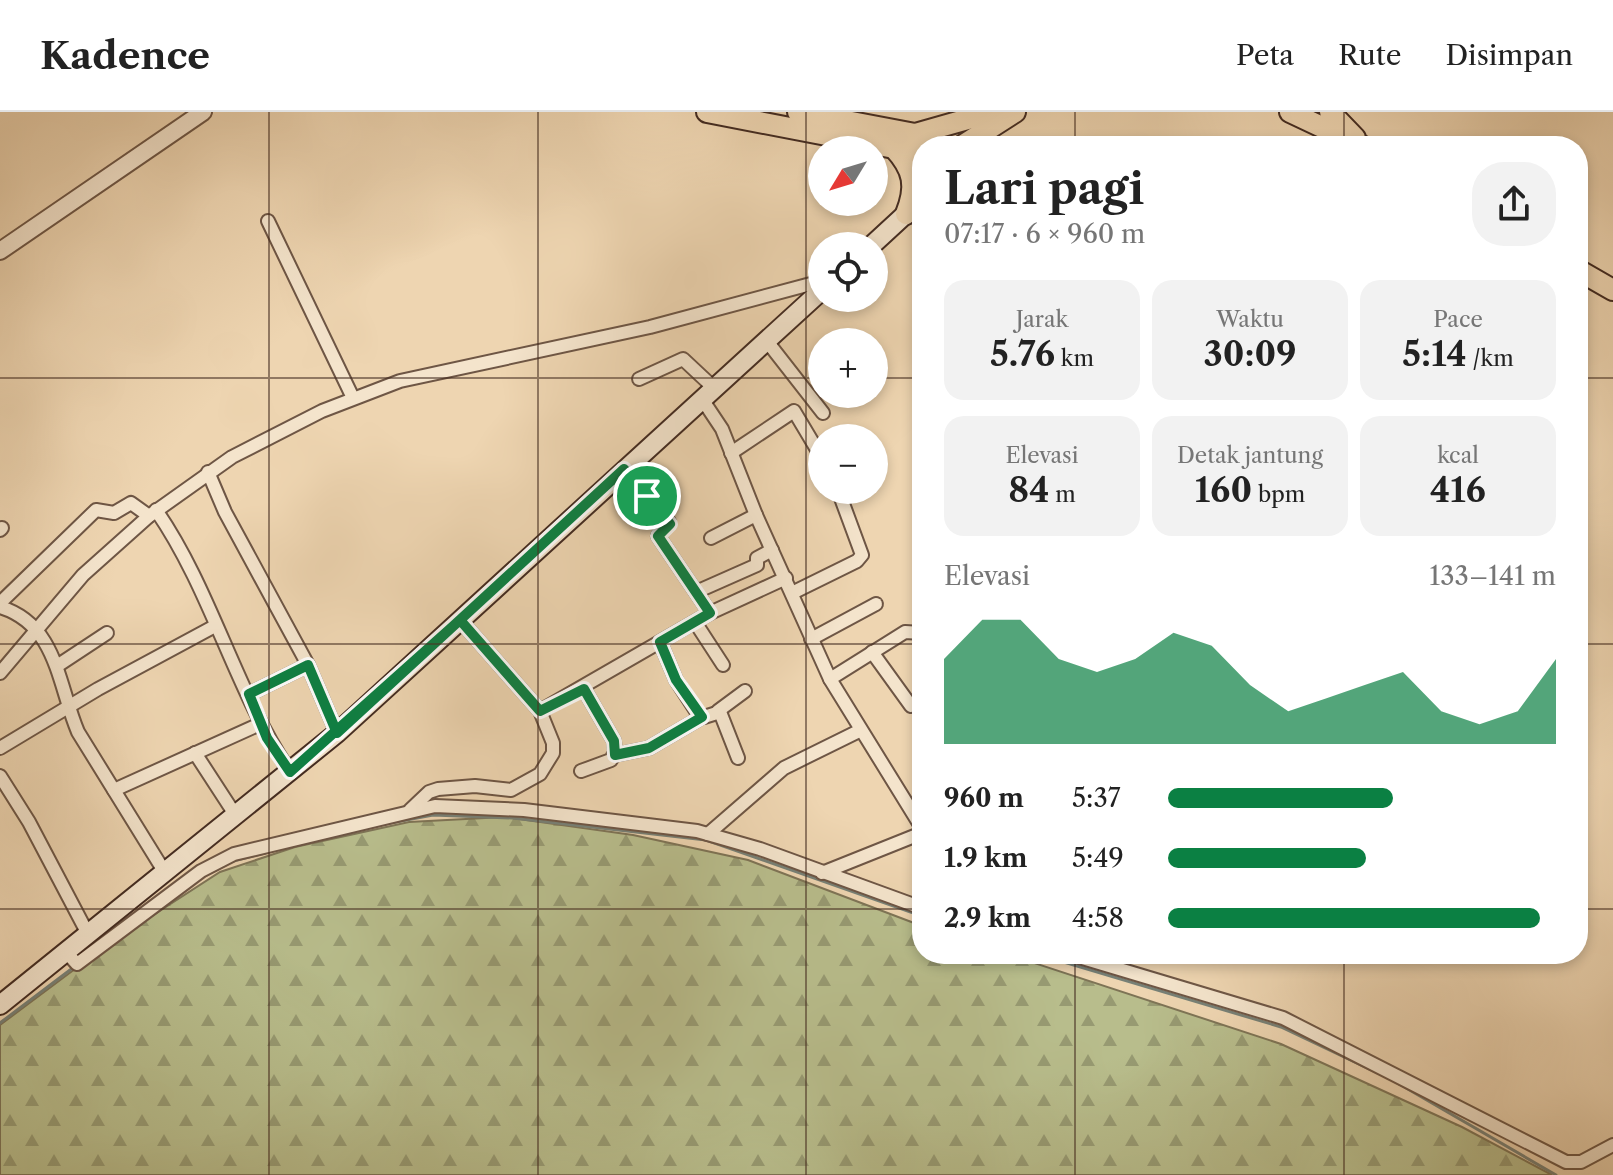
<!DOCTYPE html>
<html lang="id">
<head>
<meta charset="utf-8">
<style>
	body { margin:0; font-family:"Libre Caslon Text",serif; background:#f2f2f2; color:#222; height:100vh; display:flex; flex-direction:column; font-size:30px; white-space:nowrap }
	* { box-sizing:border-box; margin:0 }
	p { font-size:26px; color:#767676 }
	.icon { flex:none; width:44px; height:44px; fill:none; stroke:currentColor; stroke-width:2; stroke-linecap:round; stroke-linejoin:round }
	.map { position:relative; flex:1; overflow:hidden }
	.side { position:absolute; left:912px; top:24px; width:676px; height:828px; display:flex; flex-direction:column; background:#fff; border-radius:32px; box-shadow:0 4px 12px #0003 }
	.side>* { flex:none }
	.needle { width:52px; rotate:232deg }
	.buttons { position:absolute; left:808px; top:24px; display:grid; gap:16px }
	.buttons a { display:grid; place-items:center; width:80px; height:80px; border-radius:50%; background:#fff; box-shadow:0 4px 12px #0003; font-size:40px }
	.pin { position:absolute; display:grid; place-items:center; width:68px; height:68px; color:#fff; margin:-34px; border:4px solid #fff; border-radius:50%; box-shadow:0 2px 8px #0007 }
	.round { display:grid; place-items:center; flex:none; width:84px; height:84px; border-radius:32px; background:#f2f2f2 }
	.head { display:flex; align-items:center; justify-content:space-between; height:136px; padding:0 32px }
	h1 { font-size:44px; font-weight:700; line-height:60px }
	.stats { display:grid; grid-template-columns:repeat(3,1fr); gap:12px; height:136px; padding:8px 32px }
	.stats div { display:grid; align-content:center; border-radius:20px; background:#f2f2f2; text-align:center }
	.stats b { font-size:34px; font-weight:700 }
	.stats small { font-size:22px; font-weight:400 }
	.stats p { font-size:22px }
	.chart { height:224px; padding:16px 32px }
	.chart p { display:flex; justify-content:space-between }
	.chart svg { width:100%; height:144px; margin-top:8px; fill:#0b8043; opacity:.7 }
	ul { padding:0 32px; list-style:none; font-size:26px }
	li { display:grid; grid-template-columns:128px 96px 1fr; align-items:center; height:60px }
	li i { height:20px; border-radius:10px; background:#0b8043 }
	header { display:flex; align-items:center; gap:48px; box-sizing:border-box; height:112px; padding:0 40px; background:#fff; border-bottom:2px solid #e0e0e0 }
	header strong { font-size:38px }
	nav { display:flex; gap:44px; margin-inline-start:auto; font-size:28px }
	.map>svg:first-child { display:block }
	.forest { fill:url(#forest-firs); stroke:#7e7456; stroke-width:2 }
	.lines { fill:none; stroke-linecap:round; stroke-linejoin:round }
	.stream { stroke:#778076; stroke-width:3 }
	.minor-casing { stroke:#6e5645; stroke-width:16 }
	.tertiary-casing { stroke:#6e5645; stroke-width:20 }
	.secondary-casing { stroke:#432b21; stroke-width:22 }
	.primary-casing { stroke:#432b21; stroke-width:24 }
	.trunk-casing { stroke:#432b21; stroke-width:24 }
	.minor { stroke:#f4e4cc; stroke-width:12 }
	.tertiary { stroke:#f4e4cc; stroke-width:16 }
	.secondary { stroke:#f4e4cc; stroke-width:18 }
	.primary { stroke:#eed5b1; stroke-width:20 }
	.trunk { stroke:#eed5b1; stroke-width:20 }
	.route-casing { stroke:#fff; stroke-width:16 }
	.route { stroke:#0b8043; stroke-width:10 }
	.grid { fill:none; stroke:#432b21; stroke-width:2; stroke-opacity:0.55 }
</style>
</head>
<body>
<header>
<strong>Kadence</strong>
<nav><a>Peta</a><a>Rute</a><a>Disimpan</a></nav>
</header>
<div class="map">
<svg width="1613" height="1063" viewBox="0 0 1613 1063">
	<defs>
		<pattern id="forest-firs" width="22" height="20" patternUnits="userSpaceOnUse" patternTransform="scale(2)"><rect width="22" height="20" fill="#b8bd8c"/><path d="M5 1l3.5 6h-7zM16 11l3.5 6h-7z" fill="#979a72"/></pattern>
	</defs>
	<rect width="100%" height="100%" fill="#eed5b1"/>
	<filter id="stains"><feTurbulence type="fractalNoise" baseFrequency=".0025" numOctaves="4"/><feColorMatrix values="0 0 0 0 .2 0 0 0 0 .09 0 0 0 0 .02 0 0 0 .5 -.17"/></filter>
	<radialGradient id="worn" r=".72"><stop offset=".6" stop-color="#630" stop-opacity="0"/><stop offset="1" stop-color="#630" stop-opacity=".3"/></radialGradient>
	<polygon class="forest" points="504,705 633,723 748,748 922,814 922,842 1007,842 1281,932 1462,1015 1552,1063 0,1063 0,913 107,833 220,760 295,735 409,710"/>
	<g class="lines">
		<g class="stream">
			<polyline points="385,712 433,703 513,706 706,728 922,804"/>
			<polyline points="201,766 233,749 265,741"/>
			<polyline points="1037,842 1281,915 1384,964"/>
			<polyline points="0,911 74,855"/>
			<polyline points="1394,969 1556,1063"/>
		</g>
		<defs>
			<g id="minor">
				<polyline points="1439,34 1442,32"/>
				<polyline points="268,109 353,286"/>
				<polyline points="766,228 823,301"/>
				<polyline points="639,267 683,247 714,276"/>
				<polyline points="702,287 722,317 756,403 830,567 922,716"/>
				<polyline points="731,341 794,299 822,346"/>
				<polyline points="624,357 669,410 658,424 710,501"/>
				<polyline points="208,360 225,400 308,553"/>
				<path d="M156,398C212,479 235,579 290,660"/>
				<polyline points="0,418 2,416"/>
				<polyline points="711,426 756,403"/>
				<polyline points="696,480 757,453 757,446 772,438"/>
				<polyline points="792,481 857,449 862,443 838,378"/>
				<polyline points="0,491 96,398 114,401 131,391 149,404"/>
				<path d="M0,495C57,512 58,573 78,620L164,759"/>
				<polyline points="695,510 723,553"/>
				<polyline points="811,527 876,492"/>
				<polyline points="660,530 676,568 698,602 704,605 720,600 738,646"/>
				<polyline points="872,540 911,594"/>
				<polyline points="57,554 107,521"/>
				<polyline points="0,561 83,463 149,404 232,345 322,299 400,269 650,215 822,169"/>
				<polyline points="830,567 905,520 922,521"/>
				<polyline points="249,582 308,553 337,621"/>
				<polyline points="540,599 710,501 786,466"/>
				<polyline points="718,599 745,579"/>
				<polyline points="0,636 98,577 215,514"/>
				<polyline points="195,641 236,704"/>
				<polyline points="615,643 649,636 702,605"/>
				<polyline points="581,659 611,648 615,640 614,629 584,577"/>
				<polyline points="0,664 29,710 89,824"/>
				<polyline points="114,678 260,612"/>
				<polyline points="410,698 429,680 438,677 475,674 511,678 540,662 553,641 553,631 540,599 460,508"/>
				<polyline points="708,722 784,656 859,619"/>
				<polyline points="822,761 922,721"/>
				<polyline points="67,841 77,852 201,759 234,742 435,694 524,698 697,719 760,737 922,796"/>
				<polyline points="1069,842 1283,906 1566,1050 1581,1050 1613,1033"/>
			</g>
			<polyline id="tertiary" points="0,139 203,0"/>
			<g id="secondary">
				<polyline points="915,22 932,28 937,34"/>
				<polyline points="871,134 922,87"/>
				<polyline points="0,893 337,621 822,178"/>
			</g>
			<g id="primary">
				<polyline points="1290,0 1362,34"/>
				<polyline points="1330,0 1355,26"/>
				<polyline points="1578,158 1613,178"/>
			</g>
			<g id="trunk">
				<polyline points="707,0 894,36 922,37"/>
				<polyline points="798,0 915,22 993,0"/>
				<polyline points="962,34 1015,0"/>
				<path d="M894,36C914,58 917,74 906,102"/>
			</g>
		</defs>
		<use href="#minor" class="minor-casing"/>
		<use href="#tertiary" class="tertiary-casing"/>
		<use href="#secondary" class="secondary-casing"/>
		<use href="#primary" class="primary-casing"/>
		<use href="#trunk" class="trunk-casing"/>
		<use href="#minor" class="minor"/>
		<use href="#tertiary" class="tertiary"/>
		<use href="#secondary" class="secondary"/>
		<use href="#primary" class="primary"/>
		<use href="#trunk" class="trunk"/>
	</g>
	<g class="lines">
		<defs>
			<path id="route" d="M647,384L624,357C528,445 432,533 337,621L308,553L249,582L267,626L290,660L460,508L540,599L584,577L614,629L615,643L649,636L702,605L676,568L660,530L710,501L658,424L670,412L647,384"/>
		</defs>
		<use href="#route" class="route-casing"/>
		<use href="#route" class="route"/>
	</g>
	<path class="grid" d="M269,0V1063M538,0V1063M806,0V1063M1075,0V34M1344,0V34M0,266H822M874,266H922M1578,266H1613M0,532H922M1578,532H1613M0,797H922M1578,797H1613M1075,842V1063M1344,842V1063"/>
	<rect width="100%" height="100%" filter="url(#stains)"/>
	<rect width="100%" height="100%" fill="url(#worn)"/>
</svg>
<div class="buttons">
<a><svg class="needle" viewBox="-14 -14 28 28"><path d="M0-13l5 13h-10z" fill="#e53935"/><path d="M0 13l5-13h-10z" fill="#767676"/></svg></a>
<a><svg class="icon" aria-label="locate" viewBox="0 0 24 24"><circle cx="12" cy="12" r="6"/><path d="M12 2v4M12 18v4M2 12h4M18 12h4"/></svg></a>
<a>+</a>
<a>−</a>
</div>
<div class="pin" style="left:647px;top:384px;background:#1e9e55"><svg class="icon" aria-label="arrive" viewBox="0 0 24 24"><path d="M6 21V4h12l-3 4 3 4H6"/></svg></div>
<section class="side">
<div class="head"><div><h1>Lari pagi</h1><p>07:17 · 6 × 960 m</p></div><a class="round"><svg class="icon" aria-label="share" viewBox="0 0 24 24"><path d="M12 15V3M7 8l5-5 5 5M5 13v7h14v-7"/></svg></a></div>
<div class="stats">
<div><p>Jarak</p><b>5.76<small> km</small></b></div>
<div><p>Waktu</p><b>30:09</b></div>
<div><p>Pace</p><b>5:14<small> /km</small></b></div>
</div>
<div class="stats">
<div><p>Elevasi</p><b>84<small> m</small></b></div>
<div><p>Detak jantung</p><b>160<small> bpm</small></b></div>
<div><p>kcal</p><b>416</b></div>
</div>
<div class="chart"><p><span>Elevasi</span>133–141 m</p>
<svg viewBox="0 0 160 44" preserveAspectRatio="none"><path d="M0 44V18L10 6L20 6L30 18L40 22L50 18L60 10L70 14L80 26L90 34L100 30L110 26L120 22L130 34L140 38L150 34L160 18V44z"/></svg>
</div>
<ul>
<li><b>960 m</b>5:37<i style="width:58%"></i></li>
<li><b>1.9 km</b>5:49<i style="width:51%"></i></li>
<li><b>2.9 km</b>4:58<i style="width:96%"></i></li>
</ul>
</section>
</div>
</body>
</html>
